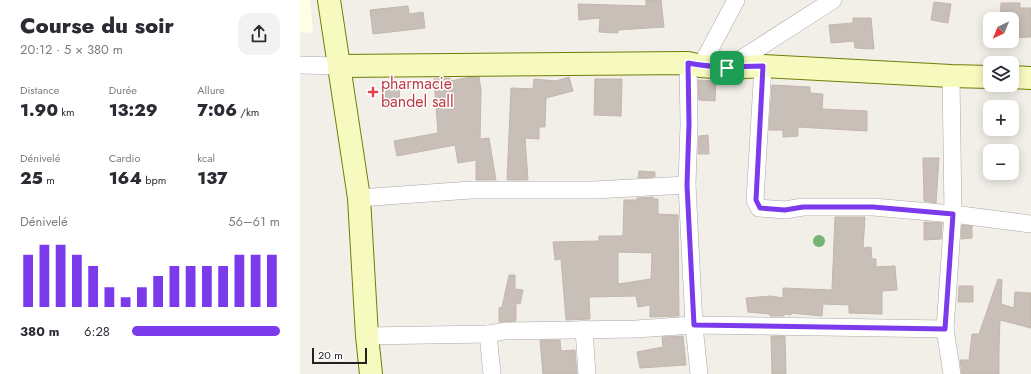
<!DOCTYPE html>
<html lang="fr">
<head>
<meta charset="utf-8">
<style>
	body { margin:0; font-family:Jost,sans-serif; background:#f2f2f3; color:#2b2b33; height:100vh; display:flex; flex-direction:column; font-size:15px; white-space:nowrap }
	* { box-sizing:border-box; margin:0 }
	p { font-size:13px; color:#7c7c81 }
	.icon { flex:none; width:22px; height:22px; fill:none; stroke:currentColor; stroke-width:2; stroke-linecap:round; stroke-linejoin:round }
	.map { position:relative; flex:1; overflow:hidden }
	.details { display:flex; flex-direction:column; background:#fff; width:300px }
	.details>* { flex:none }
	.needle { width:26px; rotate:223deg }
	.tools { position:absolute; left:683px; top:12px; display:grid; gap:8px }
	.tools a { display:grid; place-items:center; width:36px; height:36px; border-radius:8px; background:#fff; box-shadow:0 2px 10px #0003; font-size:20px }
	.scale { position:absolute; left:12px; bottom:10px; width:55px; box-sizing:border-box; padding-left:4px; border:2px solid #222; border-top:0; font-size:11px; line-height:14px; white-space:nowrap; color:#222; -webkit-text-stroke:3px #fff; paint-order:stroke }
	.pin { position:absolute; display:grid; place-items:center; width:34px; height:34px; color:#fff; margin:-17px; border-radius:8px; box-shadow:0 2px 6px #0006 }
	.round { display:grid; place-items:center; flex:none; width:42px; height:42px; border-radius:12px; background:#f2f2f3 }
	.headline { display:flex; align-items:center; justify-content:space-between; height:68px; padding:0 20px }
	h1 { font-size:22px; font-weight:800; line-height:30px }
	.stats { display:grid; grid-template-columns:repeat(3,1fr); gap:6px; height:68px; padding:4px 20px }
	.stats div { display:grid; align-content:center }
	.stats b { font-size:17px; font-weight:800 }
	.stats small { font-size:11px; font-weight:400 }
	.stats p { font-size:11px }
	.chart { height:112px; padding:8px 20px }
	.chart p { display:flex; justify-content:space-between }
	.chart svg { width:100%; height:72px; margin-top:4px; stroke:#7c3aed; stroke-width:6 }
	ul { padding:0 20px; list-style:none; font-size:13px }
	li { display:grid; grid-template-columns:64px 48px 1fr; align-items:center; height:30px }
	li i { height:10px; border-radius:5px; background:#7c3aed }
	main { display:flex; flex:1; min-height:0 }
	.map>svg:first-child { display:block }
	.education { fill:#ffffe5 }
	.building { fill:#c7bfb8; stroke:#c4b6ab; fill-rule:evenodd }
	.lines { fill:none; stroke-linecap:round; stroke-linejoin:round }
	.street-casing { stroke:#a9a9a9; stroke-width:18 }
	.secondary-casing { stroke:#707d05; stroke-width:24 }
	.street { stroke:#fff; stroke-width:17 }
	.secondary { stroke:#f7fabf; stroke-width:22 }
	.tree { fill:#74b475 }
	.route-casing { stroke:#fff; stroke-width:8 }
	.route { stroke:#7c3aed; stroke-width:5 }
	.health-dot { fill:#e0444e; stroke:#fff; stroke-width:1.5 }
	.labels { text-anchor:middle; stroke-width:3; stroke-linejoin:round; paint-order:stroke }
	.health-label { font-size:16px; fill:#be3a42; stroke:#fff; text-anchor:start }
</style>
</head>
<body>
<main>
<section class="details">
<div class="headline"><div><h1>Course du soir</h1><p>20:12 · 5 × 380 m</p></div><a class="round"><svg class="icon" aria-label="share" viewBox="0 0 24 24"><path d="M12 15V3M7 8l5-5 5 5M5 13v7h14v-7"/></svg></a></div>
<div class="stats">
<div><p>Distance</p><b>1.90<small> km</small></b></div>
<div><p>Durée</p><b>13:29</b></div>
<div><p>Allure</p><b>7:06<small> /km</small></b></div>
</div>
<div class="stats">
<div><p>Dénivelé</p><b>25<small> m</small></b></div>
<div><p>Cardio</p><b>164<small> bpm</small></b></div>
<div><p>kcal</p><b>137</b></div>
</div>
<div class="chart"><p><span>Dénivelé</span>56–61 m</p>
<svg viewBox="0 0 160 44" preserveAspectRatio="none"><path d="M5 44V12M15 44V6M25 44V6M35 44V12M45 44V19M55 44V32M65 44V38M75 44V32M85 44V25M95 44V19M105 44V19M115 44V19M125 44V19M135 44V12M145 44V12M155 44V12"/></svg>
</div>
<ul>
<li><b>380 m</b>6:28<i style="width:100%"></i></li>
</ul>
</section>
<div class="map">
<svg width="731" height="374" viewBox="0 0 731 374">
	<rect width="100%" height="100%" fill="#f2efe9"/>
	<polygon class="education" points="0,0 10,0 13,33 0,32"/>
	<g class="building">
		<polygon points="346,0 361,0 364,27 318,30 318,33 299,32 300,18 279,20 278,4 346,6"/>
		<polygon points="634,2 651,4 648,23 631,20"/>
		<polygon points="701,3 720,3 720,8 731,8 731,37 712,38 712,19 700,18"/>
		<polygon points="108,6 109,14 123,12 125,28 73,34 70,10"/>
		<polygon points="553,18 571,18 574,49 555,48 554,41 531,43 529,25 553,23"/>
		<polygon points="171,77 179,77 181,90 180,139 189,138 196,180 176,180 176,160 158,163 155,145 97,156 94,141 138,133 134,79 150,78 150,81"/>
		<polygon points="269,77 273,91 246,98 245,127 239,127 239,139 225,138 228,180 207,180 211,88 233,89 234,79 256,81"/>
		<polygon points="295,79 322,79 321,116 294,115"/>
		<polygon points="398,80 416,81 415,101 399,100"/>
		<polygon points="472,85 510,87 510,93 523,94 522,109 567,111 567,131 498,127 498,136 483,137 483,130 469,130"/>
		<polygon points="81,87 99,87 100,105 82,105"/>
		<polygon points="408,135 409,154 398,154 399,136"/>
		<polygon points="623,158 639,158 636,203 624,201"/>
		<polygon points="339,171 355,172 355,177 338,178"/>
		<path d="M353,197V199H358V214L378,215L379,316L350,317V305L338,307L336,296L289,297L290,319L266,320L261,259L255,260L253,242L299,241V236H323L324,200H337V198ZM318,252L352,253L351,279L318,284Z"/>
		<polygon points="535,217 565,217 563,248 571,247 572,259 576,259 576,267 595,266 597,290 582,291 582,314 549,313 549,305 523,304 522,316 491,313 491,315 484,314 484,316 470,316 470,314 448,312 446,298 471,296 483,298 483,288 532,290"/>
		<polygon points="624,222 642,223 641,239 624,240 624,224 630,224 624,224"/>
		<polygon points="662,225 672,226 672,238 661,239"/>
		<polygon points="209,275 215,275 215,289 223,290 220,304 216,303 216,321 199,322 199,308 202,307"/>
		<polygon points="698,279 702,280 701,304 714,308 715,292 731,293 731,328 700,320 699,349 699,374 662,374 660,360 669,360 672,334 679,334"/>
		<polygon points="659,286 673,286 673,302 658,302"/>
		<polygon points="383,336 386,365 340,368 337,352 363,347 362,337"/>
		<polygon points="471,336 485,336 486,374 472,374"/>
		<polygon points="240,340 260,340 261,351 275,350 277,374 243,374"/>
	</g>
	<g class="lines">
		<defs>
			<g id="street">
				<polyline points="388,63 389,124 387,185 394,325 399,374"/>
				<polyline points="0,65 39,66"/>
				<polyline points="401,66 436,0"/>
				<polyline points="463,66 455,200 459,208 485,210 503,207 573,207 653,214 731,224"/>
				<polyline points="427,68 533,0"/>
				<polyline points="651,76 653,214 645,329 652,374"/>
				<polyline points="59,198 171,190 294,190 387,185"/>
				<polyline points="284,329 287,374"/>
				<polyline points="188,334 192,374"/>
				<polyline points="67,336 188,334 205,331 336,329 394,325 645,329"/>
			</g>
			<g id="secondary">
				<polyline points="29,0 59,198 67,336 71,374"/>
				<polyline points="39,66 388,63 401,66 427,68 463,66 651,76 690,77"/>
				<polyline points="712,77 731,78"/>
			</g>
		</defs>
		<use href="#street" class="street-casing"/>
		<use href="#secondary" class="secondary-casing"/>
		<use href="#street" class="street"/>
		<use href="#secondary" class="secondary"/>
	</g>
	<circle class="tree" cx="519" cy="241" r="6"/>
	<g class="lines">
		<defs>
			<path id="route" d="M388,63C413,68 438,67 463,66L456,200L460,208L485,210L503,207H573L653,214L645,329L394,325L387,185L389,124Z"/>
		</defs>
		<use href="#route" class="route-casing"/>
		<use href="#route" class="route"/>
	</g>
	<path class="health-dot" d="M71 86h4v4h4v4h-4v4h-4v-4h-4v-4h4z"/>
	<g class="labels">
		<g class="health-label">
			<text x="81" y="89">pharmacie<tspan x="81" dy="18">bandel sall</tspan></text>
		</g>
	</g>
</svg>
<div class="tools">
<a><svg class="needle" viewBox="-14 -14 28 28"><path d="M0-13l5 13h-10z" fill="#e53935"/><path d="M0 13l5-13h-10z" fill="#7c7c81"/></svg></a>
<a><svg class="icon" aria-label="layers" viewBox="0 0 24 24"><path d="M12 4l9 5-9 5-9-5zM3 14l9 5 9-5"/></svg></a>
<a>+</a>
<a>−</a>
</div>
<div class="scale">20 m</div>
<div class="pin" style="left:427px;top:68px;background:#1e9e55"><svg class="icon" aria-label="arrive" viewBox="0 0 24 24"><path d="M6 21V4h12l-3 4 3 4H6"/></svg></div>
</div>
</main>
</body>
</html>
